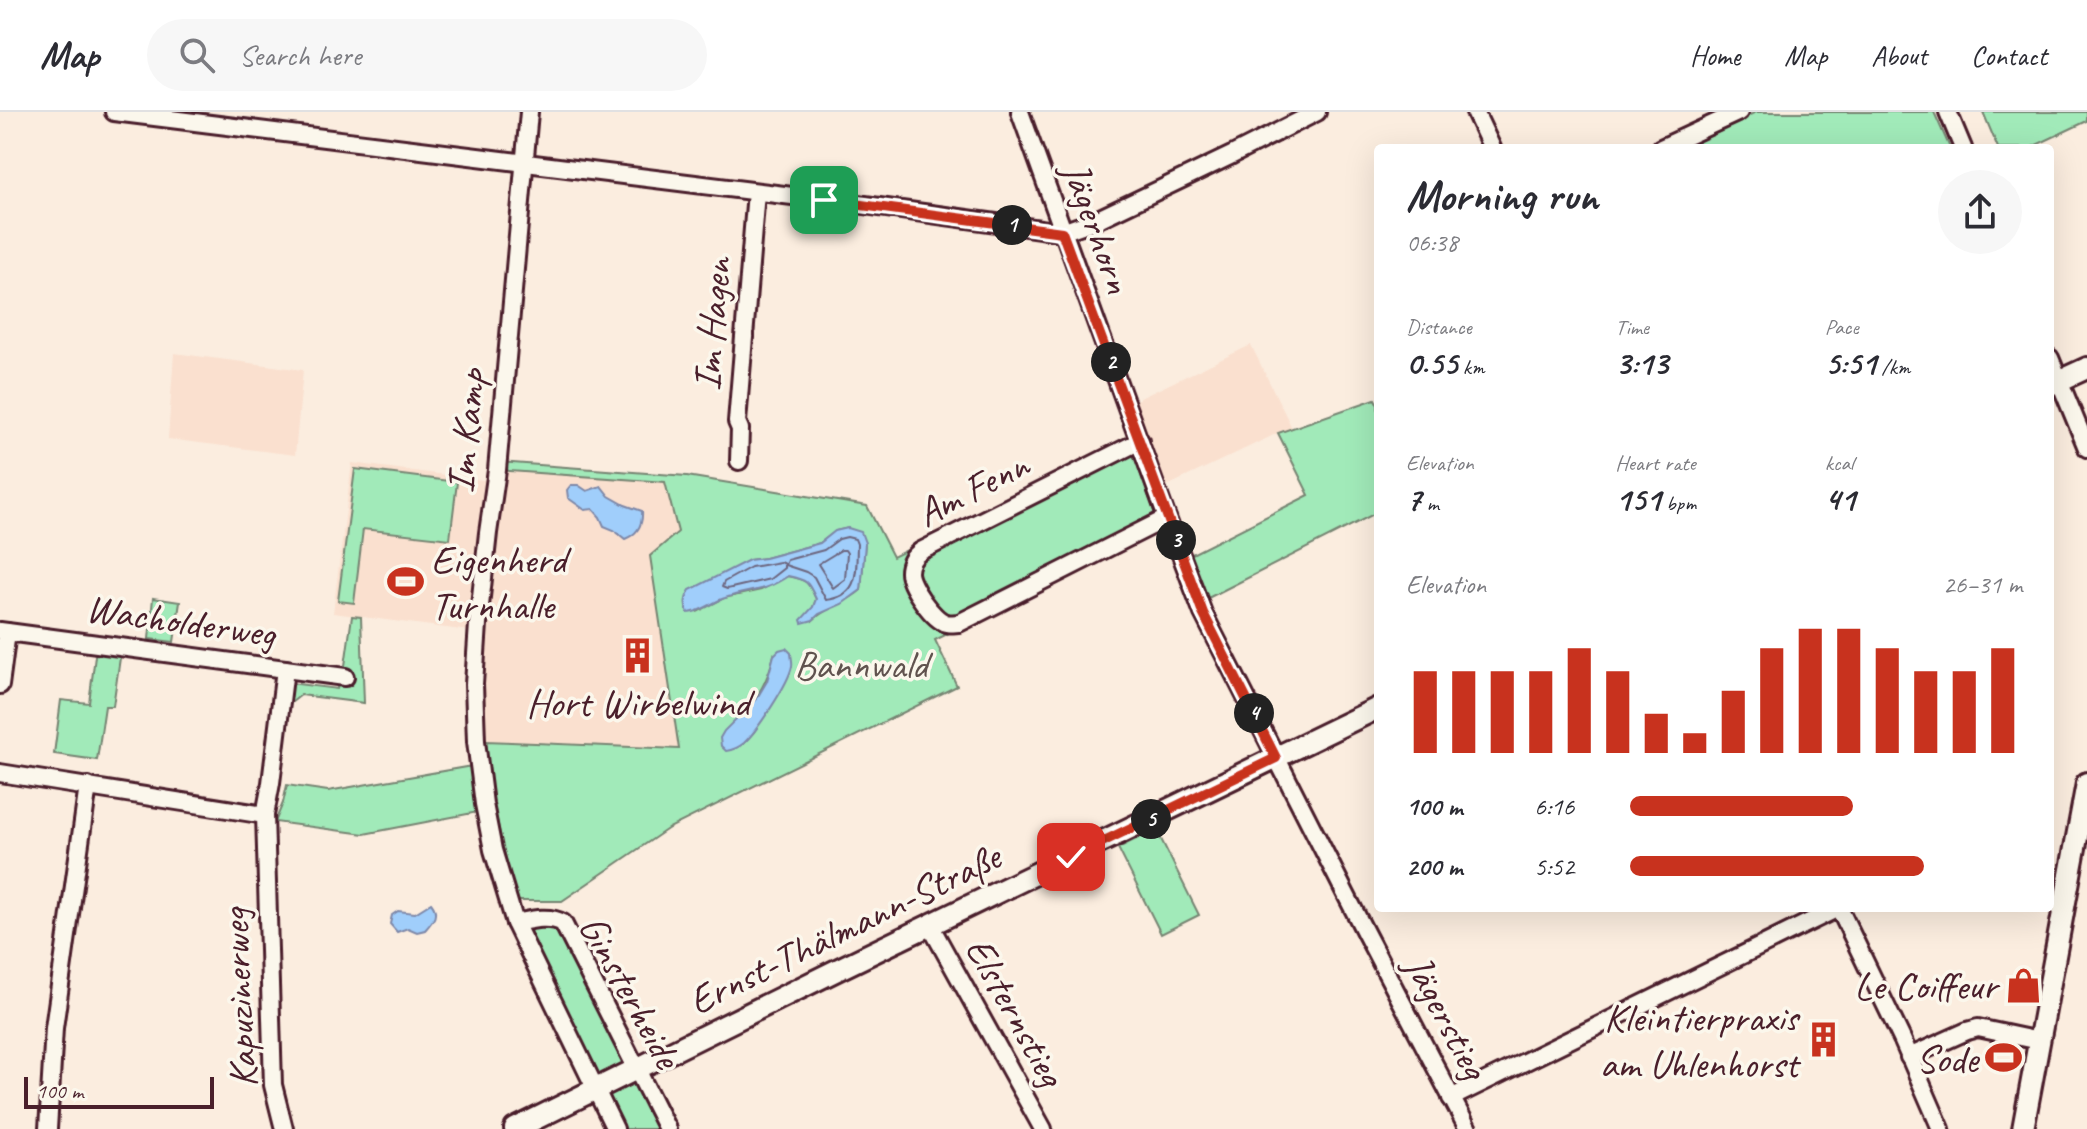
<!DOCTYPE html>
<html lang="en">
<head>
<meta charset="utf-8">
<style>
	body { margin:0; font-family:Caveat,sans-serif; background:#f7f7f7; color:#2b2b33; height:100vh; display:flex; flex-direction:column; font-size:30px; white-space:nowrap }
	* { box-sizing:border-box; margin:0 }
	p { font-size:26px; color:#7c7c81 }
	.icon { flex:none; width:44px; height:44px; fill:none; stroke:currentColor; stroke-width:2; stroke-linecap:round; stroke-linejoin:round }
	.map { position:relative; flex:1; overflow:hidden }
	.panel { position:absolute; left:1374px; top:32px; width:680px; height:768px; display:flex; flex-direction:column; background:#fff; border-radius:8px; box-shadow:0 8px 32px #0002 }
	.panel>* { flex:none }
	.scale { position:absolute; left:24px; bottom:20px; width:190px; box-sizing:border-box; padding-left:8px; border:4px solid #4a1f2b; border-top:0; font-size:22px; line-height:28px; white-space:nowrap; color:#4a1f2b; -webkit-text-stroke:6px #fbf7ec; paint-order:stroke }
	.pin { position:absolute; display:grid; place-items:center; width:68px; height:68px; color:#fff; margin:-34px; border-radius:16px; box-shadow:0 4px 12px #0006 }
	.km { position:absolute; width:40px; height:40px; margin:-20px; border-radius:50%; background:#222; color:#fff; font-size:22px; line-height:40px; text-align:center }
	.round { display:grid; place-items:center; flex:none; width:84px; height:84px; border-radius:42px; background:#f7f7f7 }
	.headline { display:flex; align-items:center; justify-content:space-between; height:136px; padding:0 32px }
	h1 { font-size:44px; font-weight:600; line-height:60px }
	.stats { display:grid; grid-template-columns:repeat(3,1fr); gap:12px; height:136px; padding:8px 32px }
	.stats div { display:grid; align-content:center }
	.stats b { font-size:34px; font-weight:600 }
	.stats small { font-size:22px; font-weight:400 }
	.stats p { font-size:22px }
	.chart { height:224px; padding:16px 32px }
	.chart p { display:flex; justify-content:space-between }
	.chart svg { width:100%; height:144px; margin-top:8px; stroke:#c8321e; stroke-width:6 }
	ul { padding:0 32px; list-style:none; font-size:26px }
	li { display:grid; grid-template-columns:128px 96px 1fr; align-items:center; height:60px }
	li i { height:20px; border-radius:10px; background:#c8321e }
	header { display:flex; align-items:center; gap:48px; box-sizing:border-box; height:112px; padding:0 40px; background:#fff; border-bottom:2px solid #e1e1e2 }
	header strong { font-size:38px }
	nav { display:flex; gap:44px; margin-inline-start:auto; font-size:28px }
	.search { width:560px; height:72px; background:#f7f7f7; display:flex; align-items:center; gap:20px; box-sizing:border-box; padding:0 28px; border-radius:44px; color:#7c7c81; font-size:30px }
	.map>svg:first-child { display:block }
	.built { fill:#fae0cf }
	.green { fill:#a1eab9; stroke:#768472; stroke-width:2; fill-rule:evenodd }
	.water { fill:#a0cefb; stroke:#7e88a8; stroke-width:2 }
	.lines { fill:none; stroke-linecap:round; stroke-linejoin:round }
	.shore { stroke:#6c657e; stroke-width:2 }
	.minor-casing { stroke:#4a1f2b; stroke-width:22 }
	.tertiary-casing { stroke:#4a1f2b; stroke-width:26 }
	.minor { stroke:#fbf7ec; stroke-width:16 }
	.tertiary { stroke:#fbf7ec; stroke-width:20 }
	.route-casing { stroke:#fff; stroke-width:16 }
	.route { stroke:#c8321e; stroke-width:10 }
	.labels { text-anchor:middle; stroke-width:7; stroke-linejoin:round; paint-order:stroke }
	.street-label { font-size:40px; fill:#4a1f2b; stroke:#fbf7ec }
	.poi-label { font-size:40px; fill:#4a1f2b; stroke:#fbf7ec; text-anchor:end }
	.park-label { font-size:40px; fill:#60524e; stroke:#fbf7ec }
</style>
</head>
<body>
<header>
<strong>Map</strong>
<div class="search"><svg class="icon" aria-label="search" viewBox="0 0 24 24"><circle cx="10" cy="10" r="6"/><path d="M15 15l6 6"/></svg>Search here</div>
<nav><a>Home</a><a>Map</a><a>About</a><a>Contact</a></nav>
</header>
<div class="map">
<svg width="2087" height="1017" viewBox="0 0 2087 1017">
	<rect width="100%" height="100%" fill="#fbeddf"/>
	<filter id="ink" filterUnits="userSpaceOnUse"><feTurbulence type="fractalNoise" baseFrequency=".0125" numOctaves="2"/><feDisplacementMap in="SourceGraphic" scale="16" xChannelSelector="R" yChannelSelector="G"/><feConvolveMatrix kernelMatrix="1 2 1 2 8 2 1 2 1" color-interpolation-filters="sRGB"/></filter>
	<g filter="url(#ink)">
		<g class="built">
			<polygon points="1251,233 1292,316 1278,321 1165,375 1134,289"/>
			<polygon points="174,241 303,258 295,343 168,327"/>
			<polygon points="352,351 483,368 497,358 665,370 678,420 650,445 679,637 468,628 466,582 469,519 333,501"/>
		</g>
		<g class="green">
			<polygon points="1756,0 1934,0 1950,36 1678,36"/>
			<polygon points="1983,0 2087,0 2087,9 2030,36 1998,36"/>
			<polygon points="1375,287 1378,293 1378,400 1206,487 1190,443 1309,383 1278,321"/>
			<path d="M1129,330L1161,418L935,528L957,574L669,716L562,789H517C503,737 489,683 486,629L679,637L650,444L678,420L665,370L497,358L498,350L687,364L867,394L893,445ZM848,416L865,431L861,478C847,491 826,495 813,508V495L816,487C808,469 807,468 787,464L761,478L724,486L697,500L749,448L765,446L820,431L836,419ZM774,543L785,569L754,620L742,633V602C759,584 768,568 774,543Z"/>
			<polygon points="355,357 457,370 450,427 363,417 354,491 338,489"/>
			<polygon points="153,486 180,490 174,530 149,527"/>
			<polygon points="352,504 361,505 364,591 301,583 287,594 290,571 337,577 338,568 343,568"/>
			<polygon points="96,536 121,539 113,594 105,594 97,648 54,642 61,588 89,591"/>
			<polygon points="472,654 478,700 364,722 275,710 283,691 287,673 328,679"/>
			<polygon points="1156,717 1199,803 1161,822 1118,736"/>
			<polygon points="556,807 667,1017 615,1017 520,824 527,808"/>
		</g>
		<g class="water">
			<path d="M571,373H578L587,379L601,374L609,384L625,393L642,399C643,413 638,422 625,427L614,418L604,414L600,405L593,397L585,398L568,386L567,378Z"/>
			<path d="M848,416L861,420L865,431L861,478L842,492L819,502L813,508L802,511L801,508L813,495L816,487C808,469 807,468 788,464C763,481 751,477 725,486C712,490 702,500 688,501C684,492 685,486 690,478L749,448L765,446L820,431L835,419Z"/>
			<path d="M786,536L791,541C791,544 793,551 792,554C789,571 757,619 744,631C738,636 734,638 726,639L721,634L720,626L724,619L757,586L767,569L774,543L779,538Z"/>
			<path d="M431,791C440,802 433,809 425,818L417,820L408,816L397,820L390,812L392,803L398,799L415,801Z"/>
		</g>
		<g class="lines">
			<g class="shore">
				<path d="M847,425L855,427L857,432C856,459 860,484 826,488L814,465L806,460L785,453L787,448L824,438L839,427Z"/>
				<polygon points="841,438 845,438 847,441 845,467 833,476 818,452"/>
				<polygon points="780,450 784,452 784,456 770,467 727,477 722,475 724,470 751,455"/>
			</g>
			<defs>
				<g id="minor">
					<polyline points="114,0 865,93 1062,120 1096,108 1232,43 1317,0"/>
					<polyline points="529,0 497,358 488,421 478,512 474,572 476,629 484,692 493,738 515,811 615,1017"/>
					<polyline points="1020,0 1167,406 1203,501 1366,822 1468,1017"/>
					<polyline points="1475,0 1492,36"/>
					<polyline points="1948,0 1963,36"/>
					<polyline points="1661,36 1739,0"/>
					<polyline points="2050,246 2087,336"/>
					<path d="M1140,329L921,439C914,444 909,450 909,460C909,473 933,508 946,511C950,512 956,511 959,511L1167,406"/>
					<polyline points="739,349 740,317 737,310 756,80"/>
					<polyline points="0,519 345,565"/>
					<polyline points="0,573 7,520"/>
					<polyline points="0,661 265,703"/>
					<polyline points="1839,796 1902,927 1941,1017"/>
					<path d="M515,811C530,808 549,803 563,811L667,1017"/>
					<polyline points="930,813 1043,1017"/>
					<polyline points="1909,945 1967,919 1978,916 2039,929"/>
					<polyline points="1451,986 1838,796"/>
					<polyline points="48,1017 54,916 88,674"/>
					<polyline points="284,1017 273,973 265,703 271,671 285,557"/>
				</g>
				<g id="tertiary">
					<polyline points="2050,273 2087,256"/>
					<polyline points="515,1017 841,856 1378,596"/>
					<polyline points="2023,1017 2087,671"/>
				</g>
			</defs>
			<use href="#minor" class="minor-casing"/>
			<use href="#tertiary" class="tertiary-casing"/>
			<use href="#minor" class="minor"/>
			<use href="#tertiary" class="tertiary"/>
		</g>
	</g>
	<g class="lines" filter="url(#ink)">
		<defs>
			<polyline id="route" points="824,88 1062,120 1203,501 1276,646 1071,745"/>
		</defs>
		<use href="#route" class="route-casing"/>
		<use href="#route" class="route"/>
	</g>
	<defs>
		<symbol id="stadium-bare" viewBox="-9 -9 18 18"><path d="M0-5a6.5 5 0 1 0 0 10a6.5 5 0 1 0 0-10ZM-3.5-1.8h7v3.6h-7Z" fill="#c8321e" stroke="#fbf7ec" stroke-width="2.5" paint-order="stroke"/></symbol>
		<symbol id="building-bare" viewBox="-9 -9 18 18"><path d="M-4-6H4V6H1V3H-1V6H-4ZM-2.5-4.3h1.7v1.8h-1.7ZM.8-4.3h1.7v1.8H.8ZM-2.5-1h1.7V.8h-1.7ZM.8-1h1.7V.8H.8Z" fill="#c8321e" stroke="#fbf7ec" stroke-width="2.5" paint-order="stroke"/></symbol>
		<symbol id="shop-bare" viewBox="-9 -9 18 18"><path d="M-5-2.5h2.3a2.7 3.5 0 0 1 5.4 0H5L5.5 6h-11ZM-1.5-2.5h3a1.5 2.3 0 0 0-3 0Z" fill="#c8321e" stroke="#fbf7ec" stroke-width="2.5" paint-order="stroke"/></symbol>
	</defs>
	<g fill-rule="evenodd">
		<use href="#stadium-bare" x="380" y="444" width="51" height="51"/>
		<use href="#building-bare" x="612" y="518" width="51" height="51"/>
		<use href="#shop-bare" x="1998" y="848" width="51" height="51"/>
		<use href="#building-bare" x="1798" y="902" width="51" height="51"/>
		<use href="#stadium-bare" x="1978" y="920" width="51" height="51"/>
	</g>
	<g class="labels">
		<g class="street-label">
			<text transform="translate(1098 115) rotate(70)" y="14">Jägerhorn</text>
			<text transform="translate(711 212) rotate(-85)" y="14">Im Hagen</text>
			<text transform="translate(465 319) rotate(-84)" y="14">Im Kamp</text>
			<text transform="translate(972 376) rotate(-27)" y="14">Am Fenn</text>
			<text transform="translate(181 508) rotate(8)" y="14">Wacholderweg</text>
			<text transform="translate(844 816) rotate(-26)" y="14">Ernst-Thälmann-Straße</text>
			<text transform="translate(631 879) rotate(61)" y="14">Ginsterheide</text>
			<text transform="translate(238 886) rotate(-93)" y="14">Kapuzinerweg</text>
			<text transform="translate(1016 899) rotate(61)" y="14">Elsternstieg</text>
			<text transform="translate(1447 904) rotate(62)" y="14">Jägerstieg</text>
		</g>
		<g class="poi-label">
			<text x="431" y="461" text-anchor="start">Eigenherd<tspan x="431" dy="46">Turnhalle</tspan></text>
			<text x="638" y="604" text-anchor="middle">Hort Wirbelwind</text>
			<text x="1997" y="887">Le Coiffeur</text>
			<text x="1798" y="919">Kleintierpraxis<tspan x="1798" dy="46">am Uhlenhorst</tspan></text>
			<text x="1978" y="960">Sode</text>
		</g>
		<g class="park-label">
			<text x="861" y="566">Bannwald</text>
		</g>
	</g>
</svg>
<div class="scale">100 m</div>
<div class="pin" style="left:824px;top:88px;background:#1e9e55"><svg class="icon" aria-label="arrive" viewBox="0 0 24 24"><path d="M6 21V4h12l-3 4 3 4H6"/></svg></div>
<div class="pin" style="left:1071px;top:745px;background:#d93025"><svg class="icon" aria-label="check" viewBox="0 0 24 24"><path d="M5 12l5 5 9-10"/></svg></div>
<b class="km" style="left:1012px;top:113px">1</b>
<b class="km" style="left:1111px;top:250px">2</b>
<b class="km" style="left:1176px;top:428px">3</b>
<b class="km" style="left:1254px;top:601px">4</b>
<b class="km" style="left:1151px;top:707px">5</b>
<section class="panel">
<div class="headline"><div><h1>Morning run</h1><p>06:38</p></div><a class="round"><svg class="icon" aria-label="share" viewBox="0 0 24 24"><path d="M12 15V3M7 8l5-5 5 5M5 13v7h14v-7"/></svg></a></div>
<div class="stats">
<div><p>Distance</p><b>0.55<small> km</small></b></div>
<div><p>Time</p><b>3:13</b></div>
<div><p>Pace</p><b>5:51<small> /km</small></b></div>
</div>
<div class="stats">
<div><p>Elevation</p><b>7<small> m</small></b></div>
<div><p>Heart rate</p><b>151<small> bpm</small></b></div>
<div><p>kcal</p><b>41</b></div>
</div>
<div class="chart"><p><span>Elevation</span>26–31 m</p>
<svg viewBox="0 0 160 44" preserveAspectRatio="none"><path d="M5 44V19M15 44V19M25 44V19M35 44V19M45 44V12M55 44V19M65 44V32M75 44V38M85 44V25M95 44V12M105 44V6M115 44V6M125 44V12M135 44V19M145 44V19M155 44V12"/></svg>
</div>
<ul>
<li><b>100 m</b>6:16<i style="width:57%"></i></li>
<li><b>200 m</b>5:52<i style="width:75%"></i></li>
</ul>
</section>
</div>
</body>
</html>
